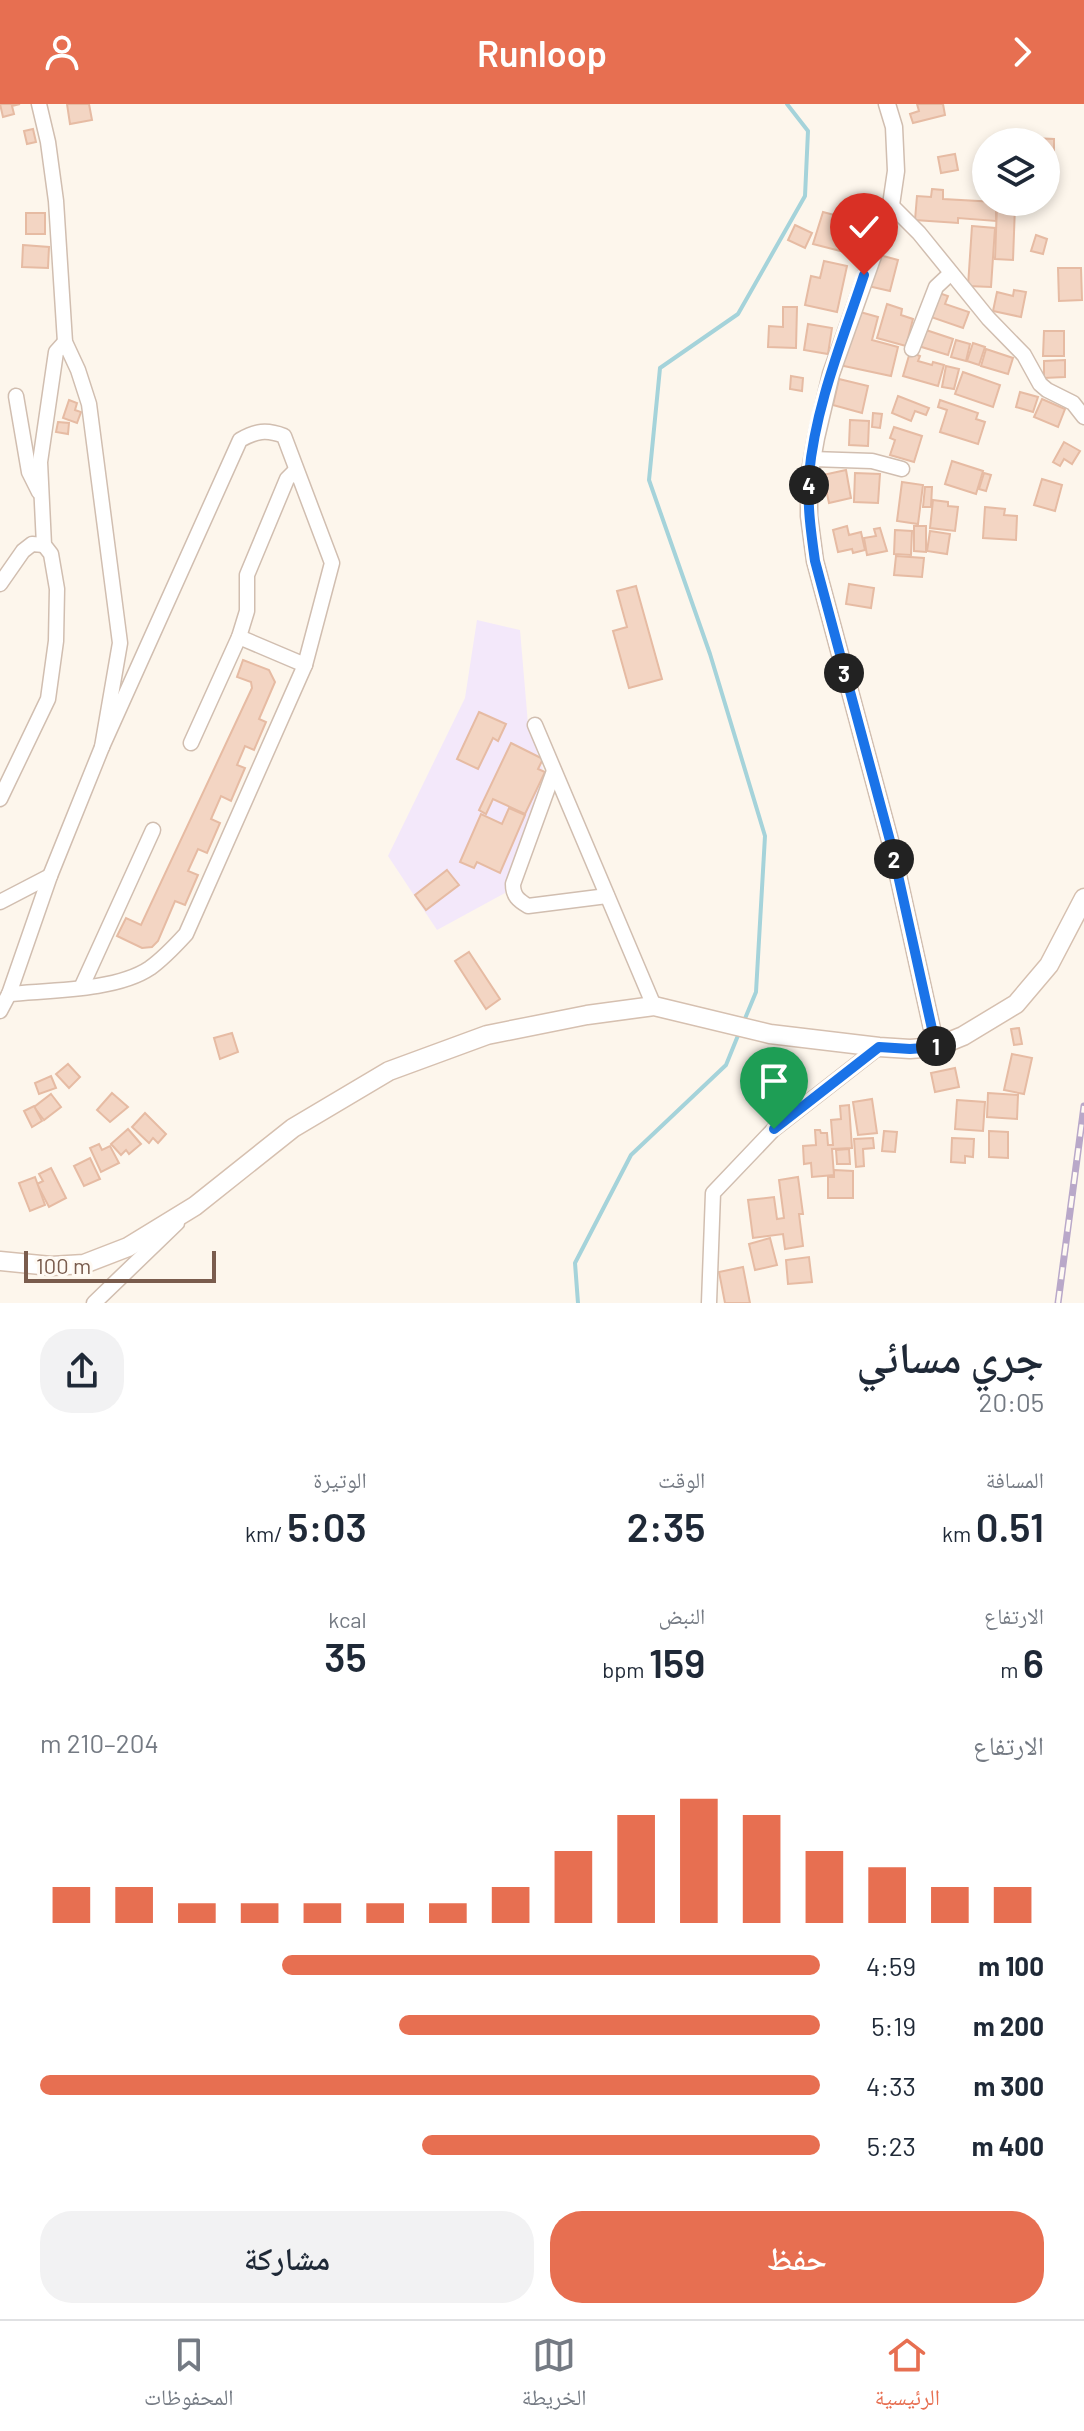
<!DOCTYPE html>
<html lang="ar">
<head>
<meta charset="utf-8">
<style>
	body { margin:0; font-family:Barlow,"Noto Naskh Arabic",sans-serif; background:#f2f2f3; color:#1f2937; direction:rtl; height:100vh; display:flex; flex-direction:column; font-size:30px; white-space:nowrap }
	* { box-sizing:border-box; margin:0 }
	p { font-size:26px; color:#747a83 }
	.icon { flex:none; width:44px; height:44px; fill:none; stroke:currentColor; stroke-width:2; stroke-linecap:round; stroke-linejoin:round }
	.map { position:relative; height:1199px; overflow:hidden; direction:ltr }
	.sheet { display:flex; flex-direction:column; background:#fff; flex:1 }
	.sheet>* { flex:none }
	.controls { position:absolute; left:972px; top:24px; display:grid; gap:16px }
	.controls a { display:grid; place-items:center; width:88px; height:88px; border-radius:50%; background:#fff; box-shadow:0 4px 12px #0003; font-size:40px }
	.scale { position:absolute; left:24px; bottom:20px; width:192px; box-sizing:border-box; padding-left:8px; border:4px solid #7a5c4d; border-top:0; font-size:22px; line-height:28px; white-space:nowrap; color:#7a5c4d; -webkit-text-stroke:6px #fffaf3; paint-order:stroke }
	.pin { position:absolute; display:grid; place-items:center; width:68px; height:68px; color:#fff; margin:-82px -34px; border-radius:50% 50% 50% 0; rotate:-45deg; box-shadow:0 0 8px #0007 }
	.pin .icon { rotate:45deg }
	.km { position:absolute; width:40px; height:40px; margin:-20px; border-radius:50%; background:#222; color:#fff; font-size:22px; line-height:40px; text-align:center }
	.round { display:grid; place-items:center; flex:none; width:84px; height:84px; border-radius:32px; background:#f2f2f3 }
	.head { display:flex; align-items:center; justify-content:space-between; height:136px; padding:0 40px }
	h1 { font-size:44px; font-weight:600; line-height:60px }
	.figures { display:grid; grid-template-columns:repeat(3,1fr); gap:12px; height:136px; padding:8px 40px }
	.figures div { display:grid; align-content:center }
	.figures b { font-size:40px; font-weight:600 }
	.figures small { font-size:22px; font-weight:400 }
	.figures p { font-size:22px }
	.chart { height:224px; padding:16px 40px }
	.chart p { display:flex; justify-content:space-between }
	.chart svg { width:100%; height:144px; margin-top:8px; stroke:#e76f51; stroke-width:6 }
	.button { display:flex; gap:16px; margin-top:auto; padding:16px 40px }
	.button a { flex:1; height:92px; border-radius:32px; background:#e76f51; color:#fff; font-size:32px; font-weight:600; line-height:92px; text-align:center }
	.button a+a { background:#f2f2f3; color:#1f2937 }
	ul { padding:0 40px; list-style:none; font-size:26px }
	li { display:grid; grid-template-columns:128px 96px 1fr; align-items:center; height:60px }
	li i { height:20px; border-radius:10px; background:#e76f51 }
	header { display:flex; justify-content:space-between; align-items:center; height:104px; padding:0 40px; background:#e76f51; color:#fff; font-size:36px; font-weight:600 }
	.tabs { display:flex; justify-content:space-around; align-items:center; height:112px; border-top:2px solid #e0e1e3; background:#fff; font-size:22px; color:#747a83 }
	.tabs a { display:grid; justify-items:center; gap:4px }
	.tabs .active { color:#e76f51 }
	.map>svg:first-child { display:block }
	.education { fill:#f3e8fa }
	.lines { fill:none; stroke-linecap:round; stroke-linejoin:round }
	.stream { stroke:#a5d3da; stroke-width:4 }
	.building { fill:#f3d5c3; stroke:#e6bba3; stroke-width:2 }
	.minor-casing { stroke:#d1beb0; stroke-width:17 }
	.tertiary-casing { stroke:#d1beb0; stroke-width:19 }
	.secondary-casing { stroke:#d6c0b0; stroke-width:21 }
	.minor { stroke:#fff; stroke-width:14 }
	.tertiary { stroke:#fff; stroke-width:16 }
	.secondary { stroke:#fff; stroke-width:18 }
	.rail-casing { stroke:#b9a8c9; stroke-width:7 }
	.rail { stroke:#fffaf3; stroke-width:4; stroke-dasharray:12; stroke-linecap:butt }
	.route-casing { stroke:#fff; stroke-width:16 }
	.route { stroke:#1a73e8; stroke-width:10 }
</style>
</head>
<body>
<header><svg class="icon" aria-label="forward" viewBox="0 0 24 24"><path d="M9 5l7 7-7 7"/></svg>Runloop<svg class="icon" aria-label="person" viewBox="0 0 24 24"><circle cx="12" cy="8" r="4"/><path d="M4 21q1-7 8-7t8 7"/></svg></header>
<div class="map">
<svg width="1084" height="1199" viewBox="0 0 1084 1199">
	<rect width="100%" height="100%" fill="#fdf6ec"/>
	<polygon class="education" points="477,516 520,526 528,620 544,669 505,789 437,826 388,752 465,594"/>
	<g class="lines">
		<g class="stream">
			<polyline points="744,917 756,888 765,732 710,550 649,376 660,264 738,210 805,92 808,27 787,0"/>
			<polyline points="578,1199 575,1159 631,1051 726,961 739,929"/>
		</g>
	</g>
	<g class="building">
		<polygon points="0,0 20,0 12,2 14,10 3,13"/>
		<polygon points="67,0 89,0 92,16 70,20"/>
		<polygon points="917,0 943,0 945,11 913,19 910,10 919,7"/>
		<polygon points="33,25 36,38 27,40 24,27"/>
		<polygon points="1032,34 1054,35 1054,57 1046,57 1046,38 1032,38"/>
		<polygon points="955,50 958,66 941,69 938,53"/>
		<polygon points="932,85 943,86 943,95 996,98 996,117 958,114 958,119 915,116 917,92 931,93"/>
		<polygon points="997,101 1015,102 1013,156 995,155"/>
		<polygon points="823,108 864,119 856,151 813,140"/>
		<rect x="26" y="109" width="19" height="21"/>
		<polygon points="795,121 812,129 805,144 788,136"/>
		<polygon points="972,122 995,124 991,183 968,182"/>
		<polygon points="1036,131 1047,135 1043,150 1031,147"/>
		<polygon points="23,141 49,143 48,164 22,163"/>
		<polygon points="876,150 898,156 890,187 868,182"/>
		<polygon points="824,157 847,162 837,208 805,201 811,172 820,174"/>
		<polygon points="1058,164 1081,164 1082,196 1059,197"/>
		<polygon points="1014,186 1026,188 1021,213 993,207 997,188 1013,192"/>
		<polygon points="936,188 948,192 945,200 969,208 963,224 928,212"/>
		<polygon points="887,200 902,205 901,211 913,215 906,242 877,234"/>
		<polygon points="783,203 797,203 796,244 768,243 769,222 783,223"/>
		<polygon points="853,206 878,213 872,236 898,243 891,272 839,261"/>
		<polygon points="808,220 832,224 828,250 804,246"/>
		<polygon points="920,224 953,235 948,251 915,241"/>
		<polygon points="1044,227 1064,227 1064,252 1043,252"/>
		<polygon points="956,236 970,240 966,257 951,253"/>
		<polygon points="973,239 985,243 979,261 967,257"/>
		<polygon points="986,245 1013,254 1008,270 981,262"/>
		<polygon points="910,248 920,252 918,257 932,261 933,258 944,261 938,282 903,272"/>
		<polygon points="1065,256 1065,273 1044,274 1044,257"/>
		<polygon points="946,262 959,265 954,285 942,283"/>
		<polygon points="963,268 1000,281 993,303 955,290"/>
		<polygon points="791,272 803,274 802,287 790,285"/>
		<polygon points="839,275 868,282 862,309 833,301"/>
		<polygon points="1020,288 1038,293 1033,308 1016,303"/>
		<polygon points="898,292 929,304 926,311 915,307 911,317 892,309"/>
		<polygon points="1042,295 1065,305 1058,323 1034,313"/>
		<polygon points="69,296 77,299 75,306 81,308 77,319 63,314"/>
		<polygon points="940,296 978,309 976,315 985,318 978,340 940,328 947,306 938,303"/>
		<polygon points="873,309 882,310 880,324 872,323"/>
		<polygon points="850,316 869,317 868,342 849,341"/>
		<polygon points="58,318 69,319 68,330 56,328"/>
		<polygon points="894,323 922,332 914,358 890,351 895,336 890,334"/>
		<polygon points="1064,338 1080,347 1072,360 1064,355 1060,362 1053,358"/>
		<polygon points="952,357 983,367 976,390 945,380"/>
		<polygon points="846,366 851,394 829,399 823,371"/>
		<polygon points="855,369 880,370 878,399 854,398"/>
		<polygon points="984,369 991,371 986,387 979,385"/>
		<polygon points="1042,375 1062,381 1055,407 1034,401"/>
		<polygon points="902,378 923,381 918,420 897,417"/>
		<polygon points="925,383 932,383 931,403 923,403"/>
		<polygon points="933,396 948,398 948,402 958,403 955,427 930,424"/>
		<polygon points="985,403 1005,405 1004,411 1017,412 1016,436 983,434"/>
		<polygon points="847,422 849,431 861,428 865,446 853,449 852,445 838,448 833,426"/>
		<polygon points="914,422 926,422 926,448 914,447"/>
		<polygon points="880,424 887,447 867,451 864,434 876,432 874,425"/>
		<polygon points="895,426 912,427 911,451 894,450"/>
		<polygon points="930,427 950,430 947,450 927,447"/>
		<polygon points="896,452 924,454 922,473 894,471"/>
		<polygon points="849,480 874,484 871,504 846,500"/>
		<polygon points="636,482 662,575 629,584 613,527 627,523 617,487"/>
		<polygon points="243,556 269,566 275,578 259,615 266,618 254,646 245,642 237,661 245,664 231,697 221,692 211,715 220,719 207,749 198,745 188,767 198,771 185,801 175,797 158,837 152,843 142,844 117,832 126,814 141,821 252,584 251,578 237,573"/>
		<polygon points="479,608 506,620 498,637 493,634 478,665 457,655"/>
		<polygon points="511,639 543,655 538,665 545,668 525,710 493,695 486,710 479,706"/>
		<polygon points="509,704 525,711 500,769 477,758 474,764 460,758 481,710 502,720"/>
		<polygon points="447,766 459,781 426,806 415,791"/>
		<polygon points="469,848 500,895 486,905 455,857"/>
		<polygon points="1019,924 1022,940 1014,941 1011,925"/>
		<polygon points="232,929 238,948 220,955 214,934"/>
		<polygon points="1012,950 1032,954 1024,990 1004,986"/>
		<polygon points="68,960 80,973 69,984 56,970"/>
		<polygon points="955,964 959,983 935,988 931,969"/>
		<polygon points="51,972 56,984 39,990 35,979"/>
		<polygon points="112,989 128,1003 110,1018 97,1006"/>
		<polygon points="988,989 1018,991 1017,1015 987,1013"/>
		<polygon points="51,990 61,1003 44,1016 34,1003"/>
		<polygon points="872,995 877,1029 858,1031 853,998"/>
		<polygon points="957,996 985,998 983,1027 955,1025"/>
		<polygon points="849,1001 852,1044 832,1045 834,1071 812,1073 811,1059 804,1060 803,1042 816,1041 815,1026 820,1026 821,1029 827,1029 828,1041 833,1041 831,1016 841,1015 840,1002"/>
		<polygon points="34,1002 42,1017 32,1023 24,1007"/>
		<polygon points="145,1009 166,1030 158,1039 153,1034 149,1039 132,1023"/>
		<polygon points="128,1025 141,1040 129,1050 126,1046 121,1051 111,1040"/>
		<polygon points="884,1027 897,1028 895,1048 882,1047"/>
		<polygon points="989,1027 1008,1028 1008,1054 989,1053"/>
		<polygon points="873,1034 874,1044 863,1045 864,1062 856,1063 854,1035"/>
		<polygon points="952,1034 974,1035 973,1053 965,1052 965,1059 951,1058"/>
		<polygon points="99,1040 102,1046 110,1042 119,1059 101,1068 90,1044"/>
		<polygon points="849,1045 850,1060 837,1060 836,1046"/>
		<polygon points="90,1054 100,1075 84,1082 74,1062"/>
		<polygon points="51,1064 66,1094 49,1103 37,1080 43,1077 39,1070"/>
		<polygon points="834,1066 853,1067 853,1094 828,1094 828,1073 834,1073"/>
		<polygon points="35,1073 45,1101 30,1107 19,1079"/>
		<polygon points="798,1073 803,1110 799,1110 803,1142 785,1145 783,1130 753,1134 748,1096 774,1093 777,1115 784,1114 779,1076"/>
		<polygon points="770,1134 777,1161 755,1166 749,1140"/>
		<polygon points="809,1153 812,1178 788,1180 786,1156"/>
		<polygon points="743,1163 750,1199 725,1199 719,1168"/>
	</g>
	<g class="lines">
		<defs>
			<g id="minor">
				<polyline points="891,101 919,129 988,214 1024,251 1040,280 1047,286 1073,299 1084,313"/>
				<polyline points="912,245 936,183 951,169"/>
				<polyline points="16,292 29,368 39,388"/>
				<polyline points="812,355 872,357 902,365"/>
				<polyline points="0,480 23,447 32,440 44,441"/>
				<polyline points="239,533 305,561"/>
				<polyline points="535,621 654,902"/>
				<polyline points="191,639 239,533 247,507 247,471 287,375 296,366"/>
				<path d="M554,667L513,780C513,792 518,796 528,802L607,792"/>
				<polyline points="0,695 48,595 56,537 57,485 51,450 44,441 40,358 56,248 65,238"/>
				<polyline points="0,798 50,772"/>
				<polyline points="82,882 153,726"/>
				<path d="M9,890C49,886 116,887 150,864C164,854 175,842 186,830L305,561L332,459L284,332C266,325 256,327 240,336L102,643"/>
				<polyline points="0,907 9,890 50,772 102,643 120,539 89,300 78,266 65,238 56,97 48,38 39,0"/>
				<polyline points="94,1199 177,1119"/>
				<polyline points="709,1199 713,1089 774,1025 879,943"/>
			</g>
			<polyline id="tertiary" points="887,0 894,23 896,67 891,101 831,270 816,334 809,373 809,412 815,457 892,744 936,943"/>
			<polyline id="secondary" points="0,1157 51,1162 84,1160 128,1143 195,1102 293,1024 389,967 487,931 587,911 654,902 770,930 879,943 910,945 936,943 963,932 1016,900 1049,861 1084,794"/>
		</defs>
		<use href="#minor" class="minor-casing"/>
		<use href="#tertiary" class="tertiary-casing"/>
		<use href="#secondary" class="secondary-casing"/>
		<use href="#minor" class="minor"/>
		<use href="#tertiary" class="tertiary"/>
		<use href="#secondary" class="secondary"/>
		<defs>
			<polyline id="rail" points="1058,1199 1084,1002"/>
		</defs>
		<use href="#rail" class="rail-casing"/>
		<use href="#rail" class="rail"/>
	</g>
	<g class="lines">
		<defs>
			<path id="route" d="M774,1025L879,943L910,945L936,943L892,744L815,457C811,429 807,400 809,371C815,303 843,235 864,171"/>
		</defs>
		<use href="#route" class="route-casing"/>
		<use href="#route" class="route"/>
	</g>
</svg>
<div class="controls">
<a><svg class="icon" aria-label="layers" viewBox="0 0 24 24"><path d="M12 4l9 5-9 5-9-5zM3 14l9 5 9-5"/></svg></a>
</div>
<div class="scale">100 m</div>
<div class="pin" style="left:774px;top:1025px;background:#1e9e55"><svg class="icon" aria-label="arrive" viewBox="0 0 24 24"><path d="M6 21V4h12l-3 4 3 4H6"/></svg></div>
<div class="pin" style="left:864px;top:171px;background:#d93025"><svg class="icon" aria-label="check" viewBox="0 0 24 24"><path d="M5 12l5 5 9-10"/></svg></div>
<b class="km" style="left:936px;top:942px">1</b>
<b class="km" style="left:894px;top:755px">2</b>
<b class="km" style="left:844px;top:569px">3</b>
<b class="km" style="left:809px;top:381px">4</b>
</div>
<section class="sheet">
<div class="head"><div><h1>جري مسائي</h1><p>20:05</p></div><a class="round"><svg class="icon" aria-label="share" viewBox="0 0 24 24"><path d="M12 15V3M7 8l5-5 5 5M5 13v7h14v-7"/></svg></a></div>
<div class="figures">
<div><p>المسافة</p><b>0.51<small> km</small></b></div>
<div><p>الوقت</p><b>2:35</b></div>
<div><p>الوتيرة</p><b>5:03<small> /km</small></b></div>
</div>
<div class="figures">
<div><p>الارتفاع</p><b>6<small> m</small></b></div>
<div><p>النبض</p><b>159<small> bpm</small></b></div>
<div><p>kcal</p><b>35</b></div>
</div>
<div class="chart"><p><span>الارتفاع</span>204–210 m</p>
<svg viewBox="0 0 160 44" preserveAspectRatio="none"><path d="M5 44V33M15 44V33M25 44V38M35 44V38M45 44V38M55 44V38M65 44V38M75 44V33M85 44V22M95 44V11M105 44V6M115 44V11M125 44V22M135 44V27M145 44V33M155 44V33"/></svg>
</div>
<ul>
<li><b>100 m</b>4:59<i style="width:69%"></i></li>
<li><b>200 m</b>5:19<i style="width:54%"></i></li>
<li><b>300 m</b>4:33<i style="width:100%"></i></li>
<li><b>400 m</b>5:23<i style="width:51%"></i></li>
</ul>
<div class="button"><a>حفظ</a><a>مشاركة</a></div>
</section>
<nav class="tabs">
<a class="active"><svg class="icon" aria-label="home" viewBox="0 0 24 24"><path d="M3 11l9-7 9 7M6 9v11h12V9"/></svg>الرئيسية</a>
<a><svg class="icon" aria-label="map" viewBox="0 0 24 24"><path d="M3 6l6-2 6 2 6-2v14l-6 2-6-2-6 2zM9 4v14M15 6v14"/></svg>الخريطة</a>
<a><svg class="icon" aria-label="saved" viewBox="0 0 24 24"><path d="M7 4h10v16l-5-4-5 4z"/></svg>المحفوظات</a>
</nav>
</body>
</html>
